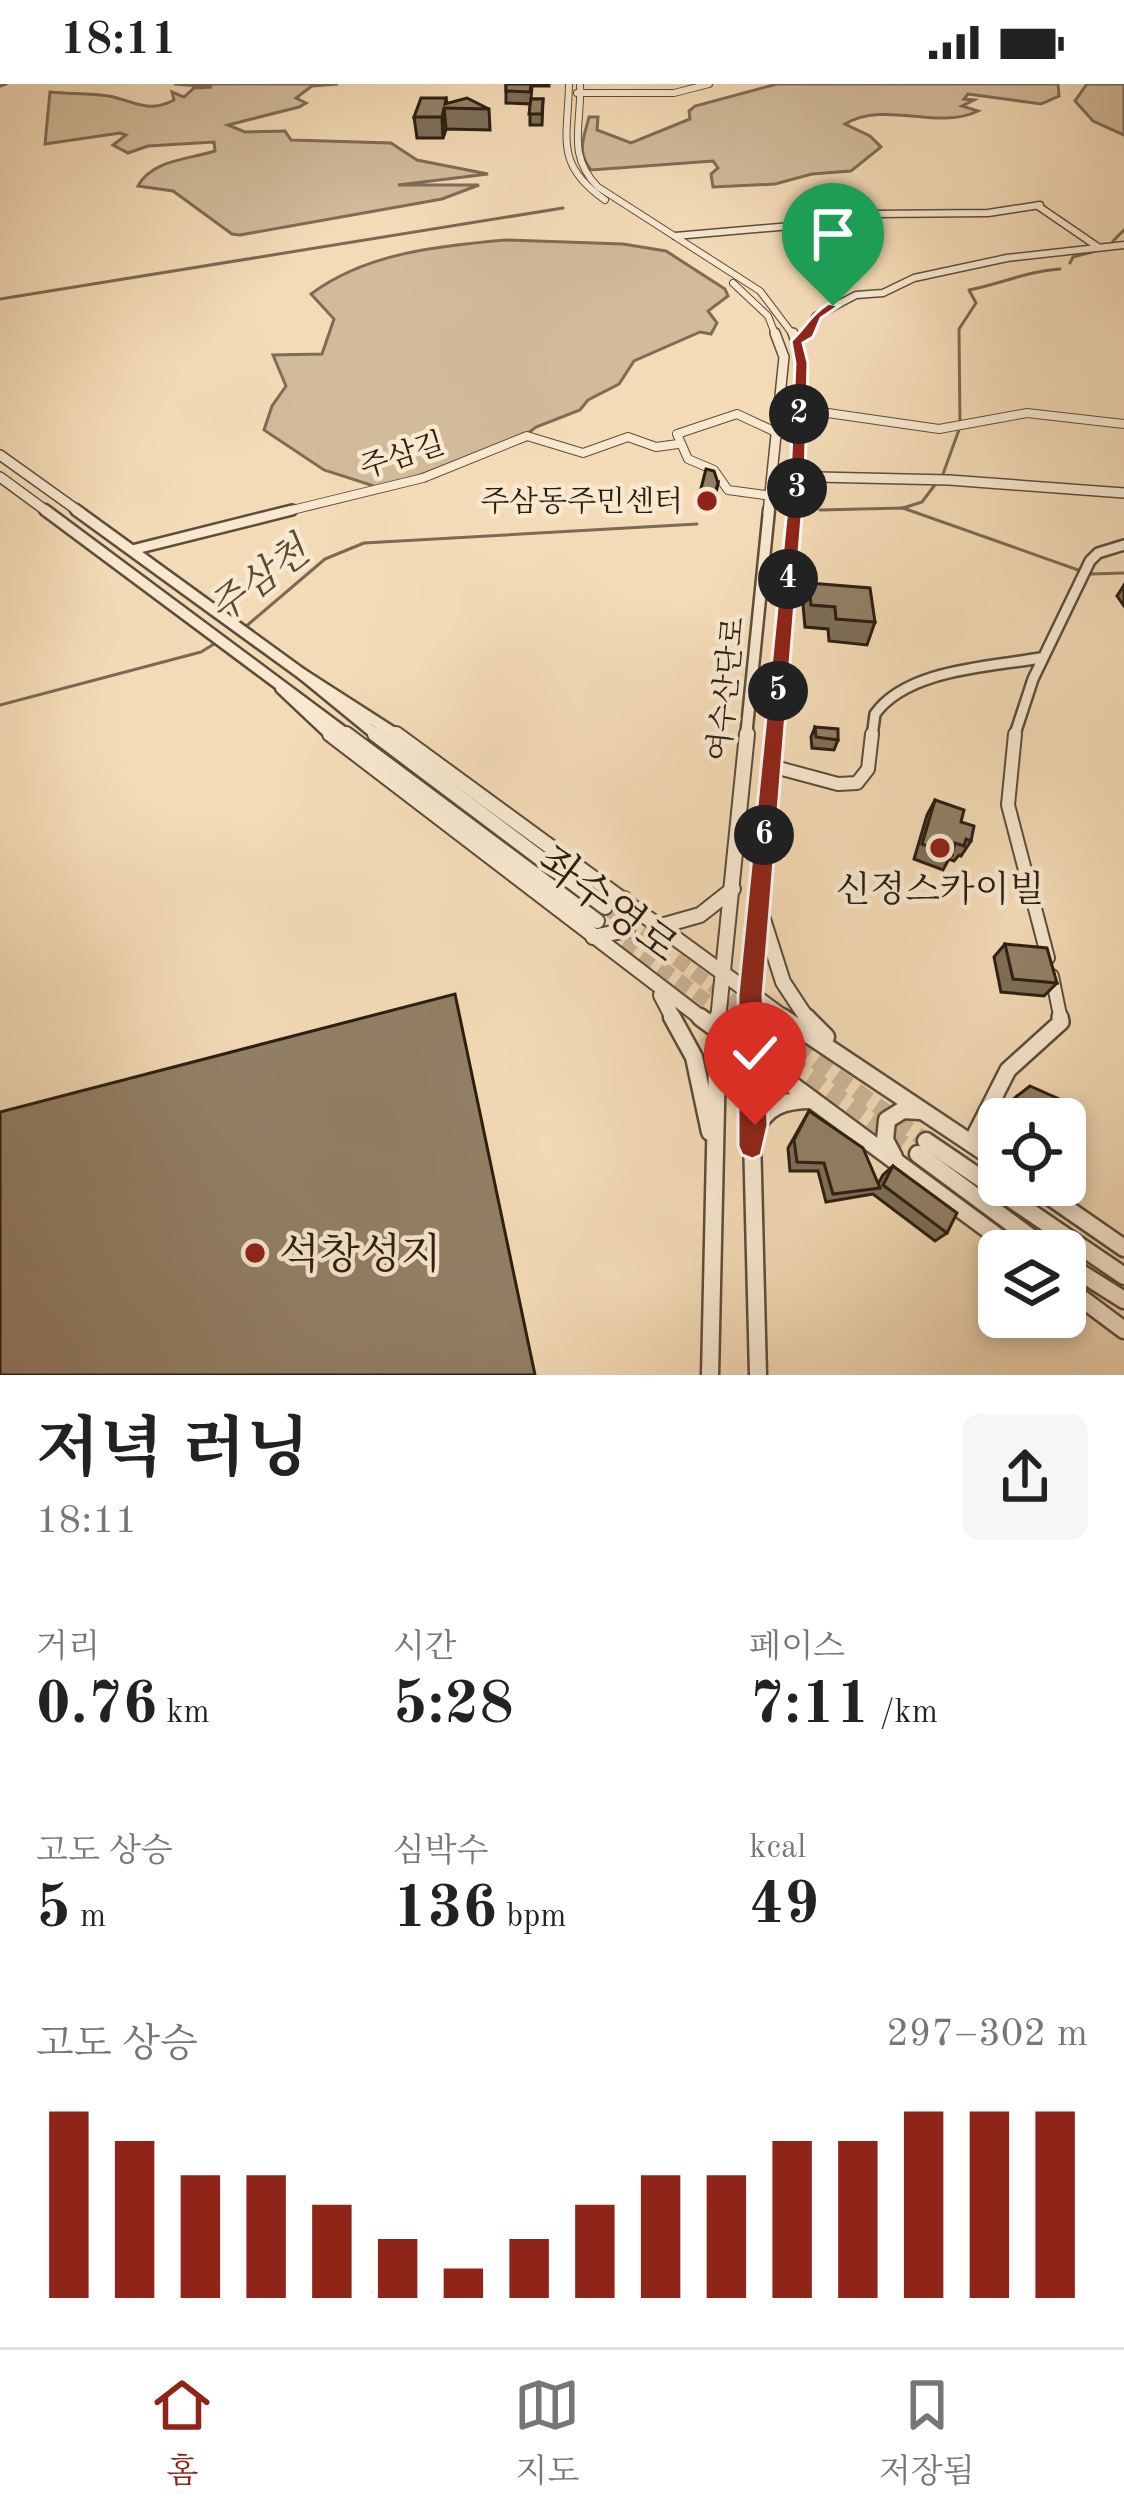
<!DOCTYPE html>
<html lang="ko">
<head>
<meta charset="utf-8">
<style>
	body { margin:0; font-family:"Old Standard TT","Noto Serif KR",serif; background:#f6f6f6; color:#222; height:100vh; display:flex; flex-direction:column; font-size:45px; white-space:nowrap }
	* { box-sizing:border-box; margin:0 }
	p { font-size:39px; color:#767676 }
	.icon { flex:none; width:66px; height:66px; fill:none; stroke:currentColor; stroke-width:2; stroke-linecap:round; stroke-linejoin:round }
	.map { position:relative; height:1291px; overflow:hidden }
	.details { display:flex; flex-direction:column; background:#fff; flex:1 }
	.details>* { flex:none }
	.controls { position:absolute; left:978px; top:1014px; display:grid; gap:24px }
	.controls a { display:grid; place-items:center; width:108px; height:108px; border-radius:18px; background:#fff; box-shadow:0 6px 18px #0003; font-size:60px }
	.pin { position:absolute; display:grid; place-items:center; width:102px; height:102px; color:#fff; margin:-123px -51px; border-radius:50% 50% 50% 0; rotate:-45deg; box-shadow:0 0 12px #0007 }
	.pin .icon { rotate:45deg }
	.km { position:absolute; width:60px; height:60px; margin:-30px; border-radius:50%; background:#222; color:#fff; font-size:33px; line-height:60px; text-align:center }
	.round { display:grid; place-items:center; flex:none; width:126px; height:126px; border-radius:18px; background:#f6f6f6 }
	.summary { display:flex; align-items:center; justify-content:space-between; height:204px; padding:0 36px }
	h1 { font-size:66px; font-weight:700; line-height:90px }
	.figures { display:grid; grid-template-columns:repeat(3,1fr); gap:18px; height:204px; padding:12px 36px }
	.figures div { display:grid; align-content:center }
	.figures b { font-size:60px; font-weight:700 }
	.figures small { font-size:33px; font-weight:400 }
	.figures p { font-size:33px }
	.chart { height:336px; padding:24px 36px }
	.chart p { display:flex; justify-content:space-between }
	.chart svg { width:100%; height:216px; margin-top:12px; stroke:#8f2418; stroke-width:6 }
	.status { display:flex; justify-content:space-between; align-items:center; height:84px; padding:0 60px; background:#fff; direction:ltr }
	.status svg { height:33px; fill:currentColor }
	.menu { display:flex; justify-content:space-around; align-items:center; height:168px; border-top:3px solid #e0e0e0; background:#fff; font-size:33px; color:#767676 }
	.menu a { display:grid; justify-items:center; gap:6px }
	.menu .active { color:#8f2418 }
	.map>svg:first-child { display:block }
	.green { fill:#d2bb9b; stroke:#7e6c56; stroke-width:3 }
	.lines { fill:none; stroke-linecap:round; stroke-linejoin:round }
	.stream { stroke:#7a6953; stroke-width:3 }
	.tertiary-tunnel-far1 { stroke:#ccb596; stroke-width:14; stroke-dasharray:14 8; stroke-linecap:butt }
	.tertiary-tunnel { stroke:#ccb596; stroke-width:16; stroke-dasharray:16 9; stroke-linecap:butt }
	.minor-far4-casing { stroke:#5c4d3a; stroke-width:9 }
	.minor-far3-casing { stroke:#5c4d3a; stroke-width:10 }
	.minor-far2-casing { stroke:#5c4d3a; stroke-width:14 }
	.minor-far1-casing { stroke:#5c4d3a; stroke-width:16 }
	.minor-casing { stroke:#5c4d3a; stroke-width:20 }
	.tertiary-far4-casing { stroke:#5c4d3a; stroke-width:8 }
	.tertiary-far3-casing { stroke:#5c4d3a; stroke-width:12 }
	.tertiary-far2-casing { stroke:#5c4d3a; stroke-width:15 }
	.tertiary-far1-casing { stroke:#5c4d3a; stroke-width:18 }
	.tertiary-casing { stroke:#5c4d3a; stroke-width:21 }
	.minor-far4 { stroke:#f8e8d0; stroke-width:6 }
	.minor-far3 { stroke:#f8e8d0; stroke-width:8 }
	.minor-far2 { stroke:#f8e8d0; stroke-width:9 }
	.minor-far1 { stroke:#f8e8d0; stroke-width:12 }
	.minor { stroke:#f8e8d0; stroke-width:15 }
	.tertiary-far4 { stroke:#f8e8d0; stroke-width:6 }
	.tertiary-far3 { stroke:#f8e8d0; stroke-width:9 }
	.tertiary-far2 { stroke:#f8e8d0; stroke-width:10 }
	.tertiary-far1 { stroke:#f8e8d0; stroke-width:14 }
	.tertiary { stroke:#f8e8d0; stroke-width:16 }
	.wall { fill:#7e6e59; stroke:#2a1e11; stroke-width:3 }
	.shaded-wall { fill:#675a48; stroke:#2a1e11; stroke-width:3 }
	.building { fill:#938067; stroke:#2a1e11; stroke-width:3 }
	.route { fill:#8f2418; stroke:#fff; stroke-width:3 }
	.poi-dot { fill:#8f2418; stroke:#f8e8d0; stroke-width:4.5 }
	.labels { text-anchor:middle; stroke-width:9; stroke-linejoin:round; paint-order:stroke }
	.far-street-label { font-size:30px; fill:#2a1e11; stroke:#f8e8d0 }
	.far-poi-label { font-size:30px; fill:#2a1e11; stroke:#f8e8d0; text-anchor:end }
	.poi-label { font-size:36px; fill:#2a1e11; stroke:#f8e8d0 }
	.water-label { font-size:39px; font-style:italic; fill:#594a38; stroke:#f8e8d0 }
	.near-street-label { font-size:42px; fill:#2a1e11; stroke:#f8e8d0 }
	.near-poi-label { font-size:42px; fill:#2a1e11; stroke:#f8e8d0; text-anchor:start }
</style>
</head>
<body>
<div class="status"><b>18:11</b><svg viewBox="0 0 49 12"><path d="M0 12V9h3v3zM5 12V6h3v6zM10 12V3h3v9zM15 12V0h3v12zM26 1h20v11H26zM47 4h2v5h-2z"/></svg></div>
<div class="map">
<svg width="1124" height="1291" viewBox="0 0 1124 1291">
	<rect width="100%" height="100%" fill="#f4dbb7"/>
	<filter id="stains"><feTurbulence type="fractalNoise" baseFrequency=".00167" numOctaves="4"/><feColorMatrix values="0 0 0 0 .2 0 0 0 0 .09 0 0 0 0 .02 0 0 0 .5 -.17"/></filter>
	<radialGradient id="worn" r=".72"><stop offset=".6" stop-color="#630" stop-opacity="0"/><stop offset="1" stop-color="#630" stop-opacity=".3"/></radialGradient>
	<g class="green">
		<path d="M174,0H338L312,2L296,14L306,19L299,23L228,41L245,48L285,47L291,56L391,59L417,76L488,90L398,101H479L442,115L240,151L232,150L173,107L138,102C151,76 190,75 215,67L214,58L148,62L128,69L113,61L126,51L120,49L45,60L50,8C69,10 90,9 109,12C134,17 148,30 174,16L172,8L184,13L194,4L212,3Z"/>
		<path d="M777,0H1058L1059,12L1041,20L968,10L964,15L974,16L962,22L978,27C937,47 886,16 845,40L870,52L881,63L851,87L812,90L775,100L713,103L711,90L718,84L713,77L591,86C576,67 584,54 589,33H598L597,46L631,59L690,35L689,27L695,22Z"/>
		<polygon points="1087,0 1124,0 1124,51 1093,37 1075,17"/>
		<path d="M505,156L623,160L666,167L725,205L728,212L708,227L717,239L711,250L700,248L634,277L619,300L588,316L580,326L536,343L523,353L383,405L324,386L264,346L272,322L286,302L273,271L322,270L334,235L311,210C366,169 438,162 505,156Z"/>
	</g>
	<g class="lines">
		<g class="stream">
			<polyline points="0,2 6,0"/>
			<polyline points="1113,157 1124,146"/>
			<polyline points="1070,179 1073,173 1096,167"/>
			<polyline points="0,215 563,124"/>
			<path d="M943,390L960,343L959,245L976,219L969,206C1001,200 1027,187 1060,185"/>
			<polyline points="903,424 922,418 937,398"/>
			<polyline points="820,426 903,424 1081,487"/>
			<polyline points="1090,490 1124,489"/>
			<polyline points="244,544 325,475 364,459 697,440"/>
			<polyline points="0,621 201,568 214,560"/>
		</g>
		<g class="tertiary-tunnel-far1">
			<polyline points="605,823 759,936"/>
			<polyline points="607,844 733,936"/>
		</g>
		<g class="tertiary-tunnel">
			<polyline points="729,933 918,1070"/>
			<polyline points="755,933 926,1057"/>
		</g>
		<defs>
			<g id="minor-far4">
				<polyline points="1038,122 1098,163"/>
				<polyline points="675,152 860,136 874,130 988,129 1040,121"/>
				<polyline points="805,252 816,232 856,211 883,209 914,194 1007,174 1124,161"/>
			</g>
			<g id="minor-far3">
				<polyline points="797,258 808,249"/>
				<polyline points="800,325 939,345 1027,329 1124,340"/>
				<polyline points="772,412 728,406 714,386 688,375 677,350 737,330 780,350"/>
				<polyline points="280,429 423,394 527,352 583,369 628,353 656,363 678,360"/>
			</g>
			<g id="minor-far2">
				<polyline points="132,466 292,426"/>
				<path d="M872,653L875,630C907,585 990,583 1040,574"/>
				<polyline points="1014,653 1033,595 1090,477 1098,469 1124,461"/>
			</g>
			<g id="minor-far1">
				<polyline points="1015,650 1008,721 1048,874"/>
				<polyline points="771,682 838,700 857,699 868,685 872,650"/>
				<polyline points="1052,892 1061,936"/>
			</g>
			<polyline id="minor" points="971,1059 1008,986 1061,938 1060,933"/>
			<g id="tertiary-far4">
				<path d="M569,0C568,55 554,80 605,116"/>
				<path d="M580,0C582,41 566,71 598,103L760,207L794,252"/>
				<polyline points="577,9 674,9 709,0"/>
				<polyline points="733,199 768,232 776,252"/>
			</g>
			<g id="tertiary-far3">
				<polyline points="793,249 801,274 795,429"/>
				<polyline points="0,371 81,429"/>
				<polyline points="774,392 949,396 1124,409"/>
				<polyline points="0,393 49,429"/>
				<polyline points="768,429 784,273 775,249"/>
			</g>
			<g id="tertiary-far2">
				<polyline points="45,426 350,653"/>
				<polyline points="76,426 302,590 379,653"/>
				<polyline points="302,590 400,653"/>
				<polyline points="281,604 333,653"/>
				<polyline points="746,653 769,426"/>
				<polyline points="775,653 795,426"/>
			</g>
			<g id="tertiary-far1">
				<polyline points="330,650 704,936"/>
				<polyline points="346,650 597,837"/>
				<polyline points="375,650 605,823"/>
				<polyline points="396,650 787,936"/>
				<polyline points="762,832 783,898 808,936"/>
				<polyline points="661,842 700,831 733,805"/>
				<polyline points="593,853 627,846 631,831 624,815"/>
				<polyline points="661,911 674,936"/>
				<polyline points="718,936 747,650"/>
				<polyline points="749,936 775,650"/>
			</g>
			<g id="tertiary">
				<polyline points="672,933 694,973 710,1048"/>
				<polyline points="700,933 1017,1167"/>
				<polyline points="749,933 758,1291"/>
				<polyline points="782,933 999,1078"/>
				<polyline points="806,933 826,953"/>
				<path d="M754,1049C765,1022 784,1016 812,1016"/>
				<polyline points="926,1057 1124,1192"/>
				<polyline points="918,1070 1049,1167"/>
				<polyline points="894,1073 885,1056 887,1036 903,1026 919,1027"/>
				<polyline points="1033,1101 1124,1164"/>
				<polyline points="1065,1179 1124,1216"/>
				<polyline points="1065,1202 1124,1246"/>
				<polyline points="710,1291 718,933"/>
			</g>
		</defs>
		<use href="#minor-far4" class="minor-far4-casing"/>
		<use href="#minor-far3" class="minor-far3-casing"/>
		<use href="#minor-far2" class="minor-far2-casing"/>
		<use href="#minor-far1" class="minor-far1-casing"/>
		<use href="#minor" class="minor-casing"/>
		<use href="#tertiary-far4" class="tertiary-far4-casing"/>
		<use href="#tertiary-far3" class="tertiary-far3-casing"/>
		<use href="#tertiary-far2" class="tertiary-far2-casing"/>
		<use href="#tertiary-far1" class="tertiary-far1-casing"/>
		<use href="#tertiary" class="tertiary-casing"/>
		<use href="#minor-far4" class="minor-far4"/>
		<use href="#minor-far3" class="minor-far3"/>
		<use href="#minor-far2" class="minor-far2"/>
		<use href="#minor-far1" class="minor-far1"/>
		<use href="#minor" class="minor"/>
		<use href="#tertiary-far4" class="tertiary-far4"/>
		<use href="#tertiary-far3" class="tertiary-far3"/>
		<use href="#tertiary-far2" class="tertiary-far2"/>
		<use href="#tertiary-far1" class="tertiary-far1"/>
		<use href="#tertiary" class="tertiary"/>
	</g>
	<g class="wall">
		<polygon points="506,0 549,0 549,2 532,2 531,15 543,15 542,41 530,41 530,20 506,19"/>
		<polygon points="446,14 447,19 489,25 490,46 446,45 443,54 417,54 414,33"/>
		<polygon points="718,399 713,425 698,423 699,412"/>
		<polygon points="809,499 875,538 867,561 829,557 828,545 805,543 803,521"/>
		<polygon points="1124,501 1124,522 1117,512"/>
		<polygon points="815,643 838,656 834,666 812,664 811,653"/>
		<polygon points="935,716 961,738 971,757 961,772 959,771 954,777 949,775 943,786 914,775 927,731"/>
		<polygon points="1005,860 1057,899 1044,912 1001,908 994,873"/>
		<polygon points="1017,1012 1057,1035 999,1035 1004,1023"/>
		<polygon points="809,1027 878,1100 883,1091 893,1082 947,1149 935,1157 873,1110 826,1118 818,1087 790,1087 788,1064"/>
		<polygon points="999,1036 999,1056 993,1053"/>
	</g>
	<polygon class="shaded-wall" points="444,24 446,45 443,54 442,33"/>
	<g class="building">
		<polygon points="506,0 531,0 530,8 506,7"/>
		<polygon points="421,14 446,14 445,20 467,14 489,25 444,24 442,33 414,33"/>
		<polygon points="531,15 543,15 542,30 529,30"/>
		<polygon points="706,385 714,387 718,399 714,414 699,412"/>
		<polygon points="809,499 870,504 875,538 836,535 835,523 811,521"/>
		<polygon points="815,643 838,645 838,656 816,653"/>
		<polygon points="935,716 964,726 961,738 974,742 971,757 966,755 964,762 955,759 952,771 922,760"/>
		<polygon points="1005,860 1047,864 1057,899 1013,895"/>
		<polygon points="455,910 535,1291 0,1291 0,1028"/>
		<polygon points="1030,1002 1059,1015 1057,1035 1009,1035 1017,1012"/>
		<polygon points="809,1027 863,1064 880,1104 833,1110 824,1079 797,1078 794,1056"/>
		<polygon points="893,1082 957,1129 947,1149 883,1101"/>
	</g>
	<path class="route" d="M829,219L839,222L821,234L813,253L803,259L808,279L805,395L763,911L768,1041L761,1071L752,1075L742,1071L738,1062V911L790,395L795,279L791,257C805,244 811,230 829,219Z"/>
	<g class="poi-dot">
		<circle cx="707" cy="417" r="12"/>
		<circle cx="940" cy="764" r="12"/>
		<circle cx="255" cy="1169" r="12"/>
	</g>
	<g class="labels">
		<g class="far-street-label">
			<text transform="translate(402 371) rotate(-18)" y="10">주삼길</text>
			<text transform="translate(726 605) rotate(-84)" y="10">여수산단로</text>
		</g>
		<g class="far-poi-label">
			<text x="683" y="427">주삼동주민센터</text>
		</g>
		<g class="poi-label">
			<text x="940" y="817">신정스카이빌</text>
		</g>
		<g class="water-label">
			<text transform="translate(258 495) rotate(-37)" y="14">주삼천</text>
		</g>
		<g class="near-street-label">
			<text transform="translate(609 819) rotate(37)" y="15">좌수영로</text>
		</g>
		<g class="near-poi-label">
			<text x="279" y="1184">석창성지</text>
		</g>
	</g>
	<rect width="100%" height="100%" filter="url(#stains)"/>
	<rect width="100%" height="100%" fill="url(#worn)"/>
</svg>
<div class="controls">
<a><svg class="icon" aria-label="locate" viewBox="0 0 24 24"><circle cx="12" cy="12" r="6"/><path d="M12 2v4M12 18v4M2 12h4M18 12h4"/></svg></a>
<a><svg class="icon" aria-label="layers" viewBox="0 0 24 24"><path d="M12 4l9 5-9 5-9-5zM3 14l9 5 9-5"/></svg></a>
</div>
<div class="pin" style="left:833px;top:222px;background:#1e9e55"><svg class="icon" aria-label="arrive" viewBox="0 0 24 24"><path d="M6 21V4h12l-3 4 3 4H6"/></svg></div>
<div class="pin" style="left:755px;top:1041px;background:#d93025"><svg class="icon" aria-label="check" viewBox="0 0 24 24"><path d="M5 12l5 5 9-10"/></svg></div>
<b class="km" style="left:799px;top:330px">2</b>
<b class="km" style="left:797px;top:404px">3</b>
<b class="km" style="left:788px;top:495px">4</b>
<b class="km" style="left:778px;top:607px">5</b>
<b class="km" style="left:764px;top:751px">6</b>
</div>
<section class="details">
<div class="summary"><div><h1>저녁 러닝</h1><p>18:11</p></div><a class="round"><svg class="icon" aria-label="share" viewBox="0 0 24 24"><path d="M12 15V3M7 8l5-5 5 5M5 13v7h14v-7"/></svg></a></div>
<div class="figures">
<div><p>거리</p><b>0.76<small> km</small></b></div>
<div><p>시간</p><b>5:28</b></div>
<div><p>페이스</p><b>7:11<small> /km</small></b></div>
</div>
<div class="figures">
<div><p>고도 상승</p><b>5<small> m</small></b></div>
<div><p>심박수</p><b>136<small> bpm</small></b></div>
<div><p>kcal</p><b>49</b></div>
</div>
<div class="chart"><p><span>고도 상승</span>297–302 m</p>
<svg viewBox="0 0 160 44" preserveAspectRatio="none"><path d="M5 44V6M15 44V12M25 44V19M35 44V19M45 44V25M55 44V32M65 44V38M75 44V32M85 44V25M95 44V19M105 44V19M115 44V12M125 44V12M135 44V6M145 44V6M155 44V6"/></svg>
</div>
</section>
<nav class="menu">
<a class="active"><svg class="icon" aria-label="home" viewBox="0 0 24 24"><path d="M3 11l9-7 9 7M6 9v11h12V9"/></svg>홈</a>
<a><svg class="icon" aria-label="map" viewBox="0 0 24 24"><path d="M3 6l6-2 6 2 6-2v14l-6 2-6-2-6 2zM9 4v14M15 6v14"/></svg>지도</a>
<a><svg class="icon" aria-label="saved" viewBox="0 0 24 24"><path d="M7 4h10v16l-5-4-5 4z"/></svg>저장됨</a>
</nav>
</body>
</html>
